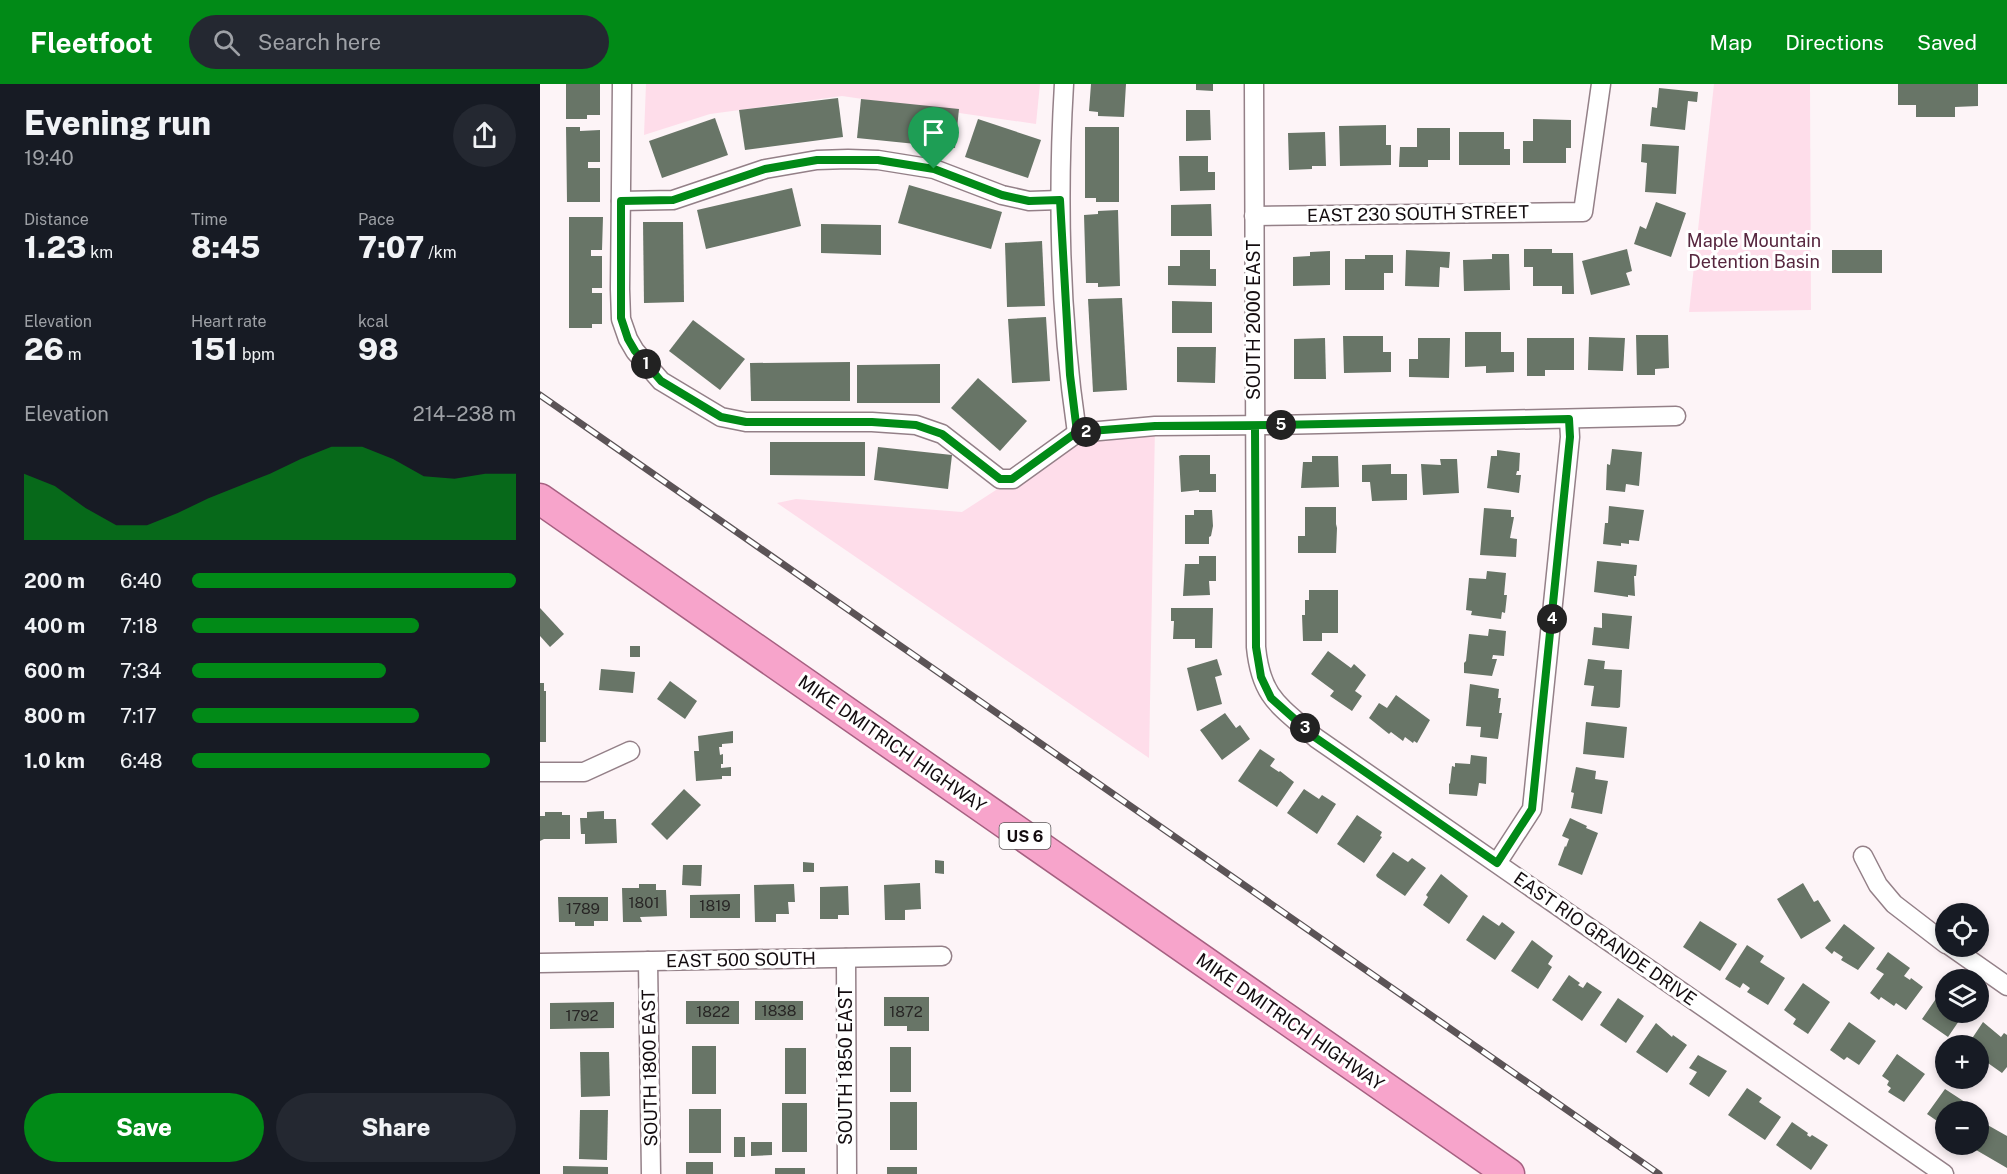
<!DOCTYPE html>
<html lang="en">
<head>
<meta charset="utf-8">
<style>
	body { margin:0; font-family:"Public Sans",sans-serif; background:#242831; color:#f1f3f6; height:100vh; display:flex; flex-direction:column; font-size:22px; white-space:nowrap }
	* { box-sizing:border-box; margin:0 }
	p { font-size:20px; color:#9ea1a6 }
	.icon { flex:none; width:33px; height:33px; fill:none; stroke:currentColor; stroke-width:2; stroke-linecap:round; stroke-linejoin:round }
	.map { position:relative; flex:1; overflow:hidden }
	.side { display:flex; flex-direction:column; background:#171b24; width:540px }
	.side>* { flex:none }
	.buttons { position:absolute; left:1395px; top:819px; display:grid; gap:12px }
	.buttons a { display:grid; place-items:center; width:54px; height:54px; border-radius:50%; background:#171b24; box-shadow:0 3px 9px #0003; font-size:30px }
	.pin { position:absolute; display:grid; place-items:center; width:51px; height:51px; color:#fff; margin:-62px -26px; border-radius:50% 50% 50% 0; rotate:-45deg; box-shadow:0 0 6px #0007 }
	.pin .icon { rotate:45deg }
	.km { position:absolute; width:30px; height:30px; margin:-15px; border-radius:50%; background:#222; color:#fff; font-size:16px; line-height:30px; text-align:center }
	.round { display:grid; place-items:center; flex:none; width:63px; height:63px; border-radius:32px; background:#242831 }
	.headline { display:flex; align-items:center; justify-content:space-between; height:102px; padding:0 24px }
	h1 { font-size:33px; font-weight:800; line-height:45px }
	.figures { display:grid; grid-template-columns:repeat(3,1fr); gap:9px; height:102px; padding:6px 24px }
	.figures div { display:grid; align-content:center }
	.figures b { font-size:30px; font-weight:800 }
	.figures small { font-size:16px; font-weight:400 }
	.figures p { font-size:16px }
	.chart { height:168px; padding:12px 24px }
	.chart p { display:flex; justify-content:space-between }
	.chart svg { width:100%; height:108px; margin-top:6px; fill:#018a17; opacity:.7 }
	.action { display:flex; gap:12px; margin-top:auto; padding:12px 24px }
	.action a { flex:1; height:69px; border-radius:36px; background:#018a17; color:#fff; font-size:24px; font-weight:800; line-height:69px; text-align:center }
	.action a+a { background:#242831; color:#f1f3f6 }
	ul { padding:0 24px; list-style:none; font-size:20px }
	li { display:grid; grid-template-columns:96px 72px 1fr; align-items:center; height:45px }
	li i { height:15px; border-radius:8px; background:#018a17 }
	header { display:flex; align-items:center; gap:36px; box-sizing:border-box; height:84px; padding:0 30px; background:#018a17; color:#fff }
	header strong { font-size:28px }
	nav { display:flex; gap:33px; margin-inline-start:auto; font-size:21px }
	.search { width:420px; height:54px; background:#242831; display:flex; align-items:center; gap:15px; box-sizing:border-box; padding:0 21px; border-radius:33px; color:#9ea1a6; font-size:22px }
	main { display:flex; flex:1; min-height:0 }
	.map>svg:first-child { display:block }
	.green { fill:#feddea }
	.building { fill:#687567 }
	.lines { fill:none; stroke-linecap:round; stroke-linejoin:round }
	.minor-casing { stroke:#948088; stroke-width:21 }
	.trunk-casing { stroke:#a66081; stroke-width:33 }
	.minor { stroke:#fff; stroke-width:18 }
	.trunk { stroke:#f7a4cb; stroke-width:30 }
	.rail-casing { stroke:#5b5356; stroke-width:7 }
	.rail { stroke:#fff; stroke-width:4.5; stroke-dasharray:14; stroke-linecap:butt }
	.route-casing { stroke:#fff; stroke-width:12 }
	.route { stroke:#018a17; stroke-width:8 }
	.labels { text-anchor:middle; stroke-width:6; stroke-linejoin:round; paint-order:stroke }
	.number-label { font-size:15px; fill:#282625 }
	.shield { fill:#fff; stroke:#5a5557; stroke-width:1.5 }
	.shield-label { font-size:16px; font-weight:bold; fill:#130c0f }
	.street-label { font-size:18px; fill:#130c0f; stroke:#fff }
	.park-label { font-size:18px; fill:#57273f; stroke:#fff }
</style>
</head>
<body>
<header>
<strong>Fleetfoot</strong>
<div class="search"><svg class="icon" aria-label="search" viewBox="0 0 24 24"><circle cx="10" cy="10" r="6"/><path d="M15 15l6 6"/></svg>Search here</div>
<nav><a>Map</a><a>Directions</a><a>Saved</a></nav>
</header>
<main>
<section class="side">
<div class="headline"><div><h1>Evening run</h1><p>19:40</p></div><a class="round"><svg class="icon" aria-label="share" viewBox="0 0 24 24"><path d="M12 15V3M7 8l5-5 5 5M5 13v7h14v-7"/></svg></a></div>
<div class="figures">
<div><p>Distance</p><b>1.23<small> km</small></b></div>
<div><p>Time</p><b>8:45</b></div>
<div><p>Pace</p><b>7:07<small> /km</small></b></div>
</div>
<div class="figures">
<div><p>Elevation</p><b>26<small> m</small></b></div>
<div><p>Heart rate</p><b>151<small> bpm</small></b></div>
<div><p>kcal</p><b>98</b></div>
</div>
<div class="chart"><p><span>Elevation</span>214–238 m</p>
<svg viewBox="0 0 160 44" preserveAspectRatio="none"><path d="M0 44V17L10 22L20 31L30 38L40 38L50 33L60 27L70 22L80 17L90 11L100 6L110 6L120 11L130 18L140 19L150 17L160 17V44z"/></svg>
</div>
<ul>
<li><b>200 m</b>6:40<i style="width:100%"></i></li>
<li><b>400 m</b>7:18<i style="width:70%"></i></li>
<li><b>600 m</b>7:34<i style="width:60%"></i></li>
<li><b>800 m</b>7:17<i style="width:70%"></i></li>
<li><b>1.0 km</b>6:48<i style="width:92%"></i></li>
</ul>
<div class="action"><a>Save</a><a>Share</a></div>
</section>
<div class="map">
<svg width="1467" height="1090" viewBox="0 0 1467 1090">
	<rect width="100%" height="100%" fill="#fdf4f7"/>
	<g class="green">
		<polygon points="106,0 500,0 496,40 302,12 170,30 104,51"/>
		<polygon points="1174,0 1270,0 1271,226 1149,228"/>
		<polygon points="615,342 609,674 237,419 256,415 422,428 473,395 537,349"/>
	</g>
	<g class="building">
		<polygon points="26,0 60,0 60,31 47,31 47,35 26,35"/>
		<polygon points="551,0 586,0 584,33 558,32 558,28 549,27"/>
		<polygon points="656,0 673,0 673,7 656,6"/>
		<polygon points="1358,0 1438,0 1438,22 1415,23 1415,33 1376,33 1376,21 1358,21"/>
		<polygon points="1119,4 1158,8 1157,18 1148,17 1145,46 1110,42 1112,23 1117,24"/>
		<polygon points="298,14 303,53 205,66 199,26"/>
		<polygon points="321,15 419,25 415,64 317,54"/>
		<polygon points="646,26 670,26 671,56 646,57"/>
		<polygon points="175,34 188,71 122,94 109,57"/>
		<polygon points="438,35 501,56 488,94 425,73"/>
		<polygon points="993,35 1031,36 1031,64 1026,64 1026,79 983,79 983,57 993,57"/>
		<polygon points="846,41 846,61 851,61 851,81 800,82 799,42"/>
		<polygon points="26,43 40,43 40,47 60,46 60,78 48,78 48,84 60,84 60,118 27,118"/>
		<polygon points="545,43 579,43 579,118 556,118 556,114 545,114"/>
		<polygon points="877,44 910,44 910,76 888,76 888,83 859,83 860,63 877,63"/>
		<polygon points="785,48 786,82 772,82 772,85 749,86 748,49"/>
		<polygon points="919,48 964,48 964,65 970,65 970,81 919,81"/>
		<polygon points="1102,60 1139,62 1136,110 1105,108 1107,79 1101,78"/>
		<polygon points="639,72 668,72 668,88 675,88 675,106 640,107"/>
		<polygon points="369,101 462,128 451,165 358,139"/>
		<polygon points="252,104 261,142 166,165 157,126"/>
		<polygon points="1116,118 1146,129 1131,173 1094,160 1100,142 1106,145"/>
		<polygon points="671,120 672,152 631,152 631,121"/>
		<polygon points="578,126 580,202 558,203 558,199 546,199 544,131 558,130 558,127"/>
		<polygon points="29,133 63,133 62,166 51,166 51,172 62,172 62,204 52,204 52,209 62,209 62,240 52,240 52,244 29,244"/>
		<polygon points="103,138 143,138 144,218 104,219"/>
		<polygon points="281,140 341,141 341,171 281,169"/>
		<polygon points="502,157 505,222 467,223 465,159"/>
		<polygon points="984,165 1012,165 1012,169 1033,169 1034,210 1022,210 1022,202 993,202 993,183 984,183"/>
		<polygon points="1087,165 1092,187 1086,189 1090,201 1051,211 1042,177"/>
		<polygon points="640,166 670,166 670,185 676,185 676,202 628,201 628,182 640,182"/>
		<polygon points="866,166 910,168 909,184 900,183 899,203 865,202"/>
		<rect x="1292" y="166" width="50" height="23"/>
		<polygon points="790,167 790,201 753,202 753,173 770,172 770,168"/>
		<polygon points="952,170 969,170 970,206 924,207 923,176 952,175"/>
		<polygon points="825,171 853,171 853,189 844,189 844,206 805,206 805,175 825,175"/>
		<polygon points="582,214 587,306 553,308 548,215"/>
		<polygon points="632,217 672,218 672,249 632,249"/>
		<polygon points="506,233 510,297 472,299 468,235"/>
		<polygon points="153,236 205,275 180,306 129,267"/>
		<polygon points="925,248 961,248 961,268 974,268 974,288 946,289 946,282 925,283"/>
		<polygon points="1096,251 1128,251 1129,284 1115,285 1115,291 1097,291"/>
		<polygon points="803,252 843,252 843,268 851,268 851,288 804,289"/>
		<polygon points="1049,253 1085,254 1083,287 1048,286"/>
		<polygon points="785,254 786,295 754,295 754,255"/>
		<polygon points="878,254 910,254 909,294 869,293 869,275 878,275"/>
		<polygon points="987,254 1034,254 1034,286 1005,286 1005,292 987,292"/>
		<polygon points="637,263 676,263 675,299 637,298"/>
		<polygon points="310,278 310,317 211,317 210,279"/>
		<polygon points="400,280 400,319 317,319 317,281"/>
		<polygon points="438,294 487,337 460,367 411,324"/>
		<polygon points="230,358 325,358 325,392 230,391"/>
		<polygon points="338,363 412,371 408,405 334,396"/>
		<polygon points="1072,365 1102,368 1099,402 1086,400 1085,408 1066,406 1067,380 1070,381"/>
		<polygon points="957,366 980,369 979,387 977,387 976,391 981,391 979,409 947,404 951,372 957,372"/>
		<polygon points="641,371 670,371 670,390 676,390 676,408 659,408 659,406 641,408 639,372"/>
		<polygon points="772,372 798,372 799,403 761,404 763,378 772,378"/>
		<polygon points="900,375 917,375 919,409 883,411 881,380 901,381"/>
		<polygon points="851,380 851,390 867,390 867,416 832,417 830,398 822,398 822,381"/>
		<polygon points="1069,422 1104,426 1099,457 1089,456 1089,460 1081,459 1081,462 1063,460 1065,439 1068,439"/>
		<polygon points="765,423 796,423 796,440 797,444 796,469 758,469 758,452 765,452"/>
		<polygon points="944,424 971,426 971,433 974,433 970,454 977,455 976,473 940,471"/>
		<polygon points="654,426 672,426 673,442 671,452 669,453 669,460 645,460 645,431 654,431"/>
		<polygon points="659,472 676,472 676,497 669,497 670,511 643,512 645,480 659,480"/>
		<polygon points="1057,477 1097,481 1096,492 1094,492 1095,512 1088,511 1088,513 1054,508"/>
		<polygon points="947,487 966,489 964,511 967,511 965,529 962,528 961,535 931,531 932,527 926,526 929,494 946,495"/>
		<polygon points="769,506 798,506 798,549 782,549 782,557 763,557 762,531 765,531 765,516 769,516"/>
		<polygon points="0,524 24,550 10,563 0,552"/>
		<polygon points="631,524 673,524 672,564 655,564 655,555 633,555 634,537 631,537"/>
		<polygon points="1062,529 1092,532 1089,565 1052,561 1054,543 1062,544"/>
		<polygon points="949,545 966,547 964,572 953,571 952,575 957,575 952,592 924,589 924,579 926,577 929,550 948,552"/>
		<rect x="90" y="562" width="10" height="11"/>
		<polygon points="788,567 811,584 814,580 826,591 815,607 822,612 812,627 790,612 794,607 771,590"/>
		<polygon points="677,575 682,591 675,593 682,620 657,627 647,584"/>
		<polygon points="1048,575 1065,577 1064,585 1082,586 1080,623 1078,624 1051,622 1054,602 1044,601"/>
		<polygon points="61,585 95,588 93,609 59,606"/>
		<polygon points="130,597 157,617 145,635 117,615"/>
		<polygon points="0,599 4,599 4,607 6,607 6,658 0,658"/>
		<polygon points="930,600 959,605 958,614 961,614 959,629 962,629 958,655 940,653 941,643 926,642"/>
		<polygon points="856,611 890,636 877,659 874,657 873,659 865,653 863,657 851,648 849,650 829,634 839,619 847,624"/>
		<polygon points="685,629 696,644 700,641 710,655 682,676 660,646"/>
		<polygon points="1046,638 1087,643 1084,674 1043,670"/>
		<polygon points="193,647 193,659 182,660 182,663 179,663 180,671 183,670 183,680 181,680 181,684 191,683 191,692 182,692 182,695 156,697 154,667 159,667 158,652"/>
		<polygon points="720,665 735,675 730,682 739,688 740,687 754,698 737,723 698,697"/>
		<polygon points="931,671 947,673 946,700 939,699 937,712 909,710 909,700 910,699 912,682 915,683 915,679 930,680"/>
		<polygon points="1036,683 1056,687 1055,695 1068,697 1062,730 1031,724 1034,709 1031,708"/>
		<polygon points="144,705 161,721 127,756 111,740"/>
		<polygon points="764,705 779,715 782,711 796,720 777,750 747,729"/>
		<polygon points="64,727 64,735 76,735 77,759 45,760 45,750 41,750 40,734 47,734 47,728"/>
		<polygon points="5,728 22,728 22,731 30,731 30,755 4,755 0,757 0,732 5,732"/>
		<polygon points="817,731 842,748 840,752 842,753 824,779 797,760"/>
		<polygon points="1030,734 1047,742 1046,744 1058,749 1042,791 1018,781 1025,762 1026,763 1029,755 1022,752"/>
		<polygon points="853,768 868,778 872,774 886,784 865,812 837,793 836,791"/>
		<polygon points="395,776 404,777 404,790 395,789"/>
		<polygon points="263,778 274,779 274,788 263,788"/>
		<polygon points="143,781 162,781 161,802 142,801"/>
		<polygon points="901,790 928,812 909,840 883,821 888,813 886,811"/>
		<polygon points="380,799 381,825 365,826 365,836 345,836 344,801"/>
		<polygon points="1263,799 1274,818 1278,816 1291,837 1261,855 1237,815"/>
		<polygon points="99,800 116,800 116,806 126,806 127,832 100,833 102,838 83,838 82,804 99,804"/>
		<polygon points="254,800 255,818 248,818 249,830 236,830 236,838 215,838 214,801"/>
		<polygon points="308,802 309,831 298,831 298,835 280,835 280,803"/>
		<polygon points="200,810 200,834 150,834 150,811"/>
		<polygon points="18,813 68,813 68,837 54,837 54,842 35,842 35,838 19,838"/>
		<polygon points="943,831 959,842 962,838 975,848 955,876 926,856"/>
		<polygon points="1160,837 1197,860 1180,887 1143,863"/>
		<polygon points="1304,840 1335,864 1318,886 1301,876 1303,873 1294,867 1292,870 1285,864"/>
		<polygon points="992,856 1013,872 1008,880 1012,883 998,905 971,887"/>
		<polygon points="1207,861 1224,872 1220,878 1245,894 1228,921 1207,908 1210,904 1203,899 1200,904 1185,895"/>
		<polygon points="1348,868 1370,884 1364,892 1370,896 1371,894 1383,903 1366,926 1356,919 1354,922 1341,913 1339,916 1330,909 1344,890 1336,885"/>
		<polygon points="1029,891 1040,899 1038,901 1043,904 1047,898 1062,908 1042,937 1012,916"/>
		<polygon points="1263,899 1290,918 1268,950 1253,940 1256,935 1244,926"/>
		<polygon points="1400,909 1406,913 1406,928 1425,928 1408,953 1382,935"/>
		<polygon points="344,913 389,913 389,947 367,947 367,942 344,942"/>
		<polygon points="1078,914 1104,932 1086,959 1060,941"/>
		<rect x="146" y="917" width="53" height="23"/>
		<rect x="215" y="917" width="48" height="19"/>
		<polygon points="74,918 74,944 10,945 10,919"/>
		<polygon points="1309,938 1336,957 1319,981 1307,973 1304,976 1290,966"/>
		<polygon points="1443,938 1461,953 1464,949 1467,951 1467,983 1462,989 1438,972 1438,962 1427,962"/>
		<polygon points="1116,939 1132,953 1133,951 1147,961 1127,989 1096,968"/>
		<rect x="152" y="962" width="24" height="48"/>
		<rect x="350" y="963" width="21" height="45"/>
		<rect x="245" y="964" width="21" height="46"/>
		<polygon points="40,968 69,968 70,1012 41,1013"/>
		<polygon points="1357,970 1385,990 1364,1018 1348,1008 1351,1004 1347,1001 1349,997 1342,992"/>
		<polygon points="1158,971 1187,987 1169,1013 1149,1000 1157,988 1149,984"/>
		<polygon points="1207,1004 1222,1014 1219,1018 1241,1033 1225,1056 1188,1031"/>
		<polygon points="1405,1005 1431,1022 1428,1028 1406,1028 1406,1046 1398,1042 1400,1039 1387,1030"/>
		<rect x="350" y="1018" width="27" height="48"/>
		<rect x="242" y="1019" width="25" height="49"/>
		<rect x="149" y="1025" width="32" height="44"/>
		<polygon points="40,1026 68,1026 67,1076 39,1075"/>
		<polygon points="1252,1038 1268,1049 1267,1051 1270,1053 1272,1051 1288,1061 1271,1086 1236,1061"/>
		<polygon points="1444,1039 1467,1052 1467,1084 1431,1063 1432,1060 1438,1060 1438,1049"/>
		<rect x="194" y="1053" width="11" height="20"/>
		<polygon points="211,1058 232,1058 232,1071 211,1072"/>
		<rect x="146" y="1078" width="27" height="12"/>
		<polygon points="23,1082 68,1083 68,1090 23,1090"/>
		<rect x="347" y="1083" width="30" height="7"/>
		<rect x="235" y="1084" width="30" height="6"/>
	</g>
	<g class="lines">
		<defs>
			<g id="minor">
				<polyline points="82,0 80,205 81,235 88,255 95,267 121,297 181,333 206,338 332,338 376,341 402,350 460,395 473,395 537,349 615,342 735,341 1136,332"/>
				<path d="M524,0C517,116 520,234 537,349"/>
				<path d="M714,0L716,563C721,614 740,622 776,654L1404,1090"/>
				<polyline points="81,117 133,116 225,85 277,76 308,75 338,76 394,85 462,111 489,117 520,116"/>
				<polyline points="714,132 1043,128 1061,0"/>
				<polyline points="0,688 44,688 90,667"/>
				<polyline points="1323,772 1338,801 1354,820 1406,860"/>
				<polyline points="957,779 992,725 1030,353 1029,335"/>
				<polyline points="1410,862 1467,902"/>
				<polyline points="306,874 307,1090"/>
				<polyline points="108,877 111,1090"/>
				<polyline points="0,879 402,872"/>
			</g>
			<polyline id="trunk" points="0,415 969,1090"/>
		</defs>
		<use href="#minor" class="minor-casing"/>
		<use href="#trunk" class="trunk-casing"/>
		<use href="#minor" class="minor"/>
		<use href="#trunk" class="trunk"/>
		<defs>
			<polyline id="rail" points="0,311 1119,1090"/>
		</defs>
		<use href="#rail" class="rail-casing"/>
		<use href="#rail" class="rail"/>
	</g>
	<g class="lines">
		<defs>
			<polyline id="route" points="394,85 338,76 277,76 225,85 133,116 81,117 81,234 88,255 95,267 121,297 181,333 206,338 332,338 376,341 402,350 460,395 472,395 537,348 615,342 715,342 716,563 721,593 731,614 776,654 957,779 992,725 1030,353 1029,335 735,341 615,342 537,348 530,291 520,116 489,117 462,111 394,85"/>
		</defs>
		<use href="#route" class="route-casing"/>
		<use href="#route" class="route"/>
	</g>
	<g class="labels">
		<g class="number-label">
			<text x="104" y="824">1801</text>
			<text x="175" y="827">1819</text>
			<text x="43" y="830">1789</text>
			<text x="239" y="932">1838</text>
			<text x="173" y="933">1822</text>
			<text x="366" y="933">1872</text>
			<text x="42" y="937">1792</text>
		</g>
		<rect class="shield" x="459.5" y="739" width="51" height="26" rx="4.5"/>
		<g class="shield-label">
			<text x="485" y="758">US 6</text>
		</g>
		<g class="street-label">
			<text transform="translate(878 130) rotate(-1)" y="6">EAST 230 SOUTH STREET</text>
			<text transform="translate(714 236) rotate(-90)" y="6">SOUTH 2000 EAST</text>
			<text transform="translate(352 660) rotate(35)" y="6">MIKE DMITRICH HIGHWAY</text>
			<text transform="translate(1065 855) rotate(35)" y="6">EAST RIO GRANDE DRIVE</text>
			<text transform="translate(201 876) rotate(-1)" y="6">EAST 500 SOUTH</text>
			<text transform="translate(750 938) rotate(35)" y="6">MIKE DMITRICH HIGHWAY</text>
			<text transform="translate(306 982) rotate(-90)" y="6">SOUTH 1850 EAST</text>
			<text transform="translate(110 984) rotate(-91)" y="6">SOUTH 1800 EAST</text>
		</g>
		<g class="park-label">
			<text x="1214" y="163">Maple Mountain<tspan x="1214" dy="21">Detention Basin</tspan></text>
		</g>
	</g>
</svg>
<div class="buttons">
<a><svg class="icon" aria-label="locate" viewBox="0 0 24 24"><circle cx="12" cy="12" r="6"/><path d="M12 2v4M12 18v4M2 12h4M18 12h4"/></svg></a>
<a><svg class="icon" aria-label="layers" viewBox="0 0 24 24"><path d="M12 4l9 5-9 5-9-5zM3 14l9 5 9-5"/></svg></a>
<a>+</a>
<a>−</a>
</div>
<div class="pin" style="left:394px;top:85px;background:#1e9e55"><svg class="icon" aria-label="arrive" viewBox="0 0 24 24"><path d="M6 21V4h12l-3 4 3 4H6"/></svg></div>
<b class="km" style="left:106px;top:280px">1</b>
<b class="km" style="left:546px;top:348px">2</b>
<b class="km" style="left:765px;top:644px">3</b>
<b class="km" style="left:1012px;top:535px">4</b>
<b class="km" style="left:741px;top:341px">5</b>
</div>
</main>
</body>
</html>
